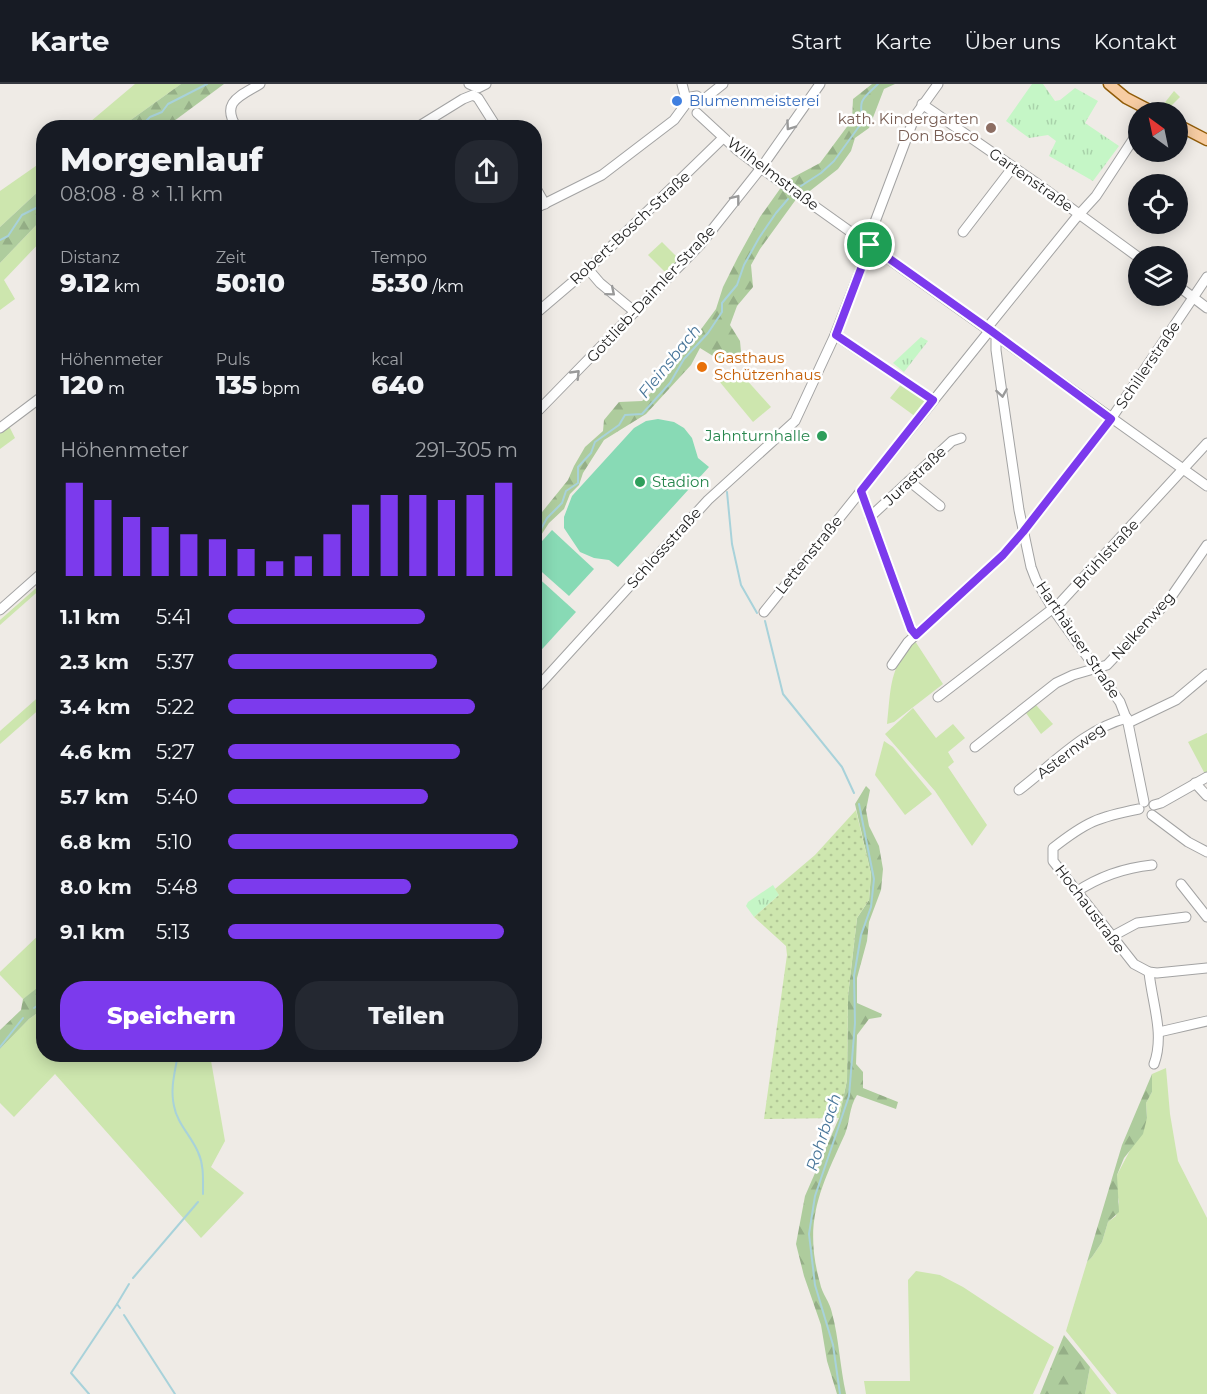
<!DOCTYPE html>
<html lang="de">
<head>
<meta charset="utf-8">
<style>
	body { margin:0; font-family:Montserrat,sans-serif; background:#242831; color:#f1f3f6; height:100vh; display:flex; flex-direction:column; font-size:22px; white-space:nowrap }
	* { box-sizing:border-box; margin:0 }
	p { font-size:20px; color:#9ea1a6 }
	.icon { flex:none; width:33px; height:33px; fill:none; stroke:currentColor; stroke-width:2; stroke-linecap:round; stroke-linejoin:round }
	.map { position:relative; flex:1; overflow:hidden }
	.details { position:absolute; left:36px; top:36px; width:506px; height:942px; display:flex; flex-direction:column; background:#171b24; border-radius:24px; box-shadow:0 3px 15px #0003 }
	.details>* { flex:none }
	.needle { width:39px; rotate:327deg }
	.buttons { position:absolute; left:1128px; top:18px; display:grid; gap:12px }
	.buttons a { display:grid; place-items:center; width:60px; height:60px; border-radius:50%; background:#171b24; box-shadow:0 3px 15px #0003; font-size:30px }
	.pin { position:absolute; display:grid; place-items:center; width:51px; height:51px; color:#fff; margin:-26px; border:3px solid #fff; border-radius:50%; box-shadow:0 2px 6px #0007 }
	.round { display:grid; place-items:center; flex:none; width:63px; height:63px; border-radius:24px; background:#242831 }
	.summary { display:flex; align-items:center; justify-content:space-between; height:102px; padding:0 24px }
	h1 { font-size:33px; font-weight:800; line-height:45px }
	.figures { display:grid; grid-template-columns:repeat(3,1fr); gap:9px; height:102px; padding:6px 24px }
	.figures div { display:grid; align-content:center }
	.figures b { font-size:26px; font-weight:800 }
	.figures small { font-size:16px; font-weight:400 }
	.figures p { font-size:16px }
	.chart { height:168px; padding:12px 24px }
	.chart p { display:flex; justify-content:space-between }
	.chart svg { width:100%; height:108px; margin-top:6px; stroke:#7c3aed; stroke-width:6 }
	.cta { display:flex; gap:12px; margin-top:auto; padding:12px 24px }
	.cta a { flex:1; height:69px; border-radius:24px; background:#7c3aed; color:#fff; font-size:24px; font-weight:800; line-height:69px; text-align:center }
	.cta a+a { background:#242831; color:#f1f3f6 }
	ul { padding:0 24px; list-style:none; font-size:20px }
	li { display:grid; grid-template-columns:96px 72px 1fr; align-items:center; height:45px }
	li i { height:15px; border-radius:8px; background:#7c3aed }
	header { display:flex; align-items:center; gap:36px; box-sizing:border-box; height:84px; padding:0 30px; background:#171b24; border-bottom:2px solid #363941 }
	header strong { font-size:28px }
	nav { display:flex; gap:33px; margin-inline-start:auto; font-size:21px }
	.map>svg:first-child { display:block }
	.grass { fill:#cde6ae }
	.forest { fill:url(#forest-firs) }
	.park { fill:url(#park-tufts) }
	.garden { fill:url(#garden-dots) }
	.pitch { fill:#88dab5 }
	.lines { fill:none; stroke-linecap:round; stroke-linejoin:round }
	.stream { stroke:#a8d2da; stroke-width:2 }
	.minor-casing { stroke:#a3a3a3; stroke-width:11 }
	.major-casing { stroke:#915c08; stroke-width:13 }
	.minor { stroke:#fff; stroke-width:9 }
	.major { stroke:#f7cda3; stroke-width:10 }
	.oneway { stroke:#9a9a9a }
	.route-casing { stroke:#fff; stroke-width:12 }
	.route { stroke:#7c3aed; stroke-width:8 }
	.shop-dot { fill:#3f7fe0; stroke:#fff; stroke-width:2 }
	.education-dot { fill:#8d6e63; stroke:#fff; stroke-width:2 }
	.food-dot { fill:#e8710a; stroke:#fff; stroke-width:2 }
	.leisure-dot { fill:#2e9e5b; stroke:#fff; stroke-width:2 }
	.labels { text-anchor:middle; stroke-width:5; stroke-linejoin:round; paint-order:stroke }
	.shop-label { font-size:15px; fill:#366cbe; stroke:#fff; text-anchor:start }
	.education-label { font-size:15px; fill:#785e54; stroke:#fff; text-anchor:end }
	.street-label { font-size:15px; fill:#1f1f1f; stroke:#fff }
	.food-label { font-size:15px; fill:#c56008; stroke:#fff; text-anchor:start }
	.leisure-label { font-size:15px; fill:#27864d; stroke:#fff; text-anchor:end }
	.water-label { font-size:16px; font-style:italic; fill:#4a779b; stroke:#fff }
</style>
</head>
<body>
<header>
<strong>Karte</strong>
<nav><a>Start</a><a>Karte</a><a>Über uns</a><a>Kontakt</a></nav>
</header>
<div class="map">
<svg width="1207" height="1310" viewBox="0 0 1207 1310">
	<defs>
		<pattern id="forest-firs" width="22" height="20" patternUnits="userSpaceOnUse" patternTransform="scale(1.5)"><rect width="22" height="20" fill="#aecc9d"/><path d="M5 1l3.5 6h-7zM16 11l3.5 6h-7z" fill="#95af87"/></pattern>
		<pattern id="park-tufts" width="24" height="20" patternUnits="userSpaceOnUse" patternTransform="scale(1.5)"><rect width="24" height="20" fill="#c5f6c6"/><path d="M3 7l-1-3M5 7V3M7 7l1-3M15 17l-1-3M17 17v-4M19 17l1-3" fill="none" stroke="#a9d2aa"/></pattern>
		<pattern id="garden-dots" width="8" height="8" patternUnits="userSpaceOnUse" patternTransform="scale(1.5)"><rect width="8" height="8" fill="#cde6ae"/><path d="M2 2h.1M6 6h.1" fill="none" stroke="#b0c595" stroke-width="1.8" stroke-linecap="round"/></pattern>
	</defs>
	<rect width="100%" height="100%" fill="#efebe6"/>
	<g class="grass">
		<polygon points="135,0 181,0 121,43 84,43"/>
		<polygon points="1174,7 1180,13 1165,28 1159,26"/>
		<polygon points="43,77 43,103 0,143 0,107"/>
		<polygon points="43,134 43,155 4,196 15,215 0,226 0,179"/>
		<polygon points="662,158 681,177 668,191 648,171"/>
		<polygon points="735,283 771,323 753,338 719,297"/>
		<polygon points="903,298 929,317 916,333 890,314"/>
		<polygon points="9,342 15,354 0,365 0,349"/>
		<polygon points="43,498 43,503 0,541 0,536"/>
		<path d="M915,557L943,600L894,638L887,640C891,604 889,583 915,557Z"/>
		<polygon points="43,609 43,622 0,660 0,647"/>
		<polygon points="1036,621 1053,640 1041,650 1026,629"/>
		<polygon points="913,624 936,654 953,640 965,654 948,668 954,678 948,683 987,741 972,762 935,707 885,650"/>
		<polygon points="1207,649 1207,689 1205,690 1188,658"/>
		<polygon points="884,657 893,663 932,710 905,731 875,691"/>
		<polygon points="43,847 43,901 23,915 0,891 0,888"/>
		<polygon points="43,925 44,970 210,971 225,1057 211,1083 244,1109 201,1154 55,990 14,1033 0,1019 0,965 29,935"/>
		<polygon points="1166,984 1170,1030 1178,1077 1207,1134 1207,1310 1117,1310 1066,1247 1087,1178 1092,1173 1102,1158 1108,1138 1116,1132 1119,1118 1116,1104 1117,1091 1147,1034 1146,1019 1152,1008 1152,990"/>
		<polygon points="916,1187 940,1191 963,1203 1054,1263 1033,1310 866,1310 864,1297 910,1297 908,1196"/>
		<polygon points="1090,1283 1111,1310 1085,1310"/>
	</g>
	<g class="forest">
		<polygon points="181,0 224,0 166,43 121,43"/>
		<polygon points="872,0 895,0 884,5 869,44 855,54 851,67 838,85 806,110 788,96 820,79 852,36 853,15"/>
		<polygon points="782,102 797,114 760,165 751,181 753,203 737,222 730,241 740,257 741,268 728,276 713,272 700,264 691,281 646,330 604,356 583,389 579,401 570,410 564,425 549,439 534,462 534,438 568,396 574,382 585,363 603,347 604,336 619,318 642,317 664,297 682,266 696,252 716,225 723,203 738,173 760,133"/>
		<polygon points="43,103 43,134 0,179 0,143"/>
		<path d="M866,702L870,706L866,726L869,742L879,762L883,785L881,806L869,838L867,857L857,894V919L882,930L881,933L869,935L857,951L856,980L863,988V1004L898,1018L896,1025L857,1011C849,1023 850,1038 845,1050C820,1105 803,1138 820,1199C822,1210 830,1218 832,1229C839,1255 840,1283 846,1310H837L827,1277L821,1241L804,1192L796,1160L805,1112L839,1034L847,996L848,912L857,834L869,816L871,790L855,720Z"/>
		<polygon points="41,901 43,901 43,925 29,935 0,965 0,946 21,926 23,915"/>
		<polygon points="1152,990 1152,1008 1146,1019 1147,1034 1143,1050 1124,1074 1117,1091 1119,1128 1108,1138 1102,1158 1092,1173 1087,1178 1122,1061"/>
		<polygon points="1064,1251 1090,1283 1085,1310 1040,1310"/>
	</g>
	<g class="park">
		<polygon points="1032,0 1043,0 1055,17 1060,16 1075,4 1098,17 1085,39 1119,62 1093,97 1049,72 1056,57 1048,51 1029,54 1006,37"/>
		<polygon points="921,253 928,257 904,288 893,279"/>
		<polygon points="773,801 779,811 754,833 746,822 748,818"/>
	</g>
	<polygon class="garden" points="856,726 871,790 869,816 857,834 848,912 847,996 839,1034 764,1035 787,871 786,862 754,833 779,811 775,805 815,771"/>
	<g class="pitch">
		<polygon points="658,335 674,338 684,344 692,354 698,374 709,383 618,483 609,476 594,474 580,468 564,444 564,433 572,412 634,344 646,337"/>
		<polygon points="552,446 594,485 569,512 534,481 534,466"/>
		<polygon points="534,490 576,528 534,574"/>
	</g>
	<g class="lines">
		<g class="stream">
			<polyline points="134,44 145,38 150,33 162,28 168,20 207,0"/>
			<path d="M801,102L821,89L834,77L863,37C858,14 863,15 878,0"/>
			<polyline points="0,156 8,152 22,131 44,120"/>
			<polyline points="727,408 732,460 741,501 757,529"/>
			<polyline points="534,458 547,434 562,419 566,407 578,399 578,383 591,369 595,358 619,341 625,331 642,330 670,299 684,275 708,249 722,228 722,219 737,201 744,181 759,154 776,129 788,115"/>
			<polyline points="765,537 783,610 842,683 854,709"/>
			<polyline points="34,924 44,917"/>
			<polyline points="0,963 23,934"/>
			<path d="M178,970C175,988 170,1004 174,1022C177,1039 191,1052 198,1068C204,1081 203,1095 203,1110"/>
			<polyline points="133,1194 198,1118"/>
			<polyline points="120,1224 117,1220 129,1200"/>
			<polyline points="124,1231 175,1310"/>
			<polyline points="89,1310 71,1289 117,1220"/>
			<polyline points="840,1310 833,1261 815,1201 809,1150 815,1112 849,1012 855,939 854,892 861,851 871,823 874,795 859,720"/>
		</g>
		<defs>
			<g id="minor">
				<polyline points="469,0 478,4 486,0"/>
				<polyline points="682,0 687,19"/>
				<polyline points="703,16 723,0"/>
				<polyline points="922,20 1035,98 1138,173"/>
				<polyline points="697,29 736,65 761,84 1207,402"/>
				<path d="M237,44C220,18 240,12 260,0"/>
				<polyline points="416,44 463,15 473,11 478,14 497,44"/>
				<polyline points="534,101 545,120"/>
				<polyline points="534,125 602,91 674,36 691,13 697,12 703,16"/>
				<polyline points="963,148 1013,83"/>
				<polyline points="867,159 915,32 938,0"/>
				<polyline points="588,185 600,199 635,228"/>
				<polyline points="1178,202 1207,224"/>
				<polyline points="534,231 588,185 723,54"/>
				<polyline points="987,244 1075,135 1096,112 1138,48"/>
				<polyline points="835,251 933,316"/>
				<polyline points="999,252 996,256 996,266 1000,295 1019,426 1031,483 1036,496 1053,525 1120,618 1128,639 1144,718"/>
				<polyline points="534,331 700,161 761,84 820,0"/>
				<polyline points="0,344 44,311"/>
				<polyline points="909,397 940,422"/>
				<polyline points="861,407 911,545 916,551"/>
				<polyline points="870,433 952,357 961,354"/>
				<polyline points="0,526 44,487"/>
				<polyline points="764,528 990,246"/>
				<polyline points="892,581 908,558 1003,471 1023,448 1111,335 1207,193"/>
				<polyline points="534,607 708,416 795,337 835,251 870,161"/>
				<polyline points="938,613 1060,519 1207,359"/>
				<polyline points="1128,639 1176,616 1207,590"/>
				<polyline points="975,663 1056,599 1073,591 1107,581 1169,516 1207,461"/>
				<polyline points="1195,699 1207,712"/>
				<path d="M1019,706C1053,680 1085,645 1127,634"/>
				<polyline points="1154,721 1161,719 1207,693"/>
				<path d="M1139,725C1098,733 1086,738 1053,764V777L1134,880L1149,888L1157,889L1207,884"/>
				<polyline points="1152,731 1188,758 1207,768"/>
				<polyline points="1181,800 1207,833"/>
				<path d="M1076,808C1100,792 1123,784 1152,781"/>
				<polyline points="1111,853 1137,839 1186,833"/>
				<path d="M1149,888C1152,919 1165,950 1154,980"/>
				<polyline points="1159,948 1207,937"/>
			</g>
			<g id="major">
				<polyline points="1109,0 1126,14 1153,28"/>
				<polyline points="1178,41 1207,56"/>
			</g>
		</defs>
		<use href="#minor" class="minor-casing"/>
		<use href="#major" class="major-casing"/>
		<use href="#minor" class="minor"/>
		<use href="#major" class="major"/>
	</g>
	<defs><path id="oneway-chevron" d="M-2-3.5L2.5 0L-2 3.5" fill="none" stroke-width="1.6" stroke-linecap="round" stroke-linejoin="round" transform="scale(1.5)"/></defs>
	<g class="oneway">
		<use href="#oneway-chevron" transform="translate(790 42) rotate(125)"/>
		<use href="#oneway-chevron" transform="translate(736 115) rotate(-52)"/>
		<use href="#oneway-chevron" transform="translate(611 208) rotate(40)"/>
		<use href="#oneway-chevron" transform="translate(576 290) rotate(-46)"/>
		<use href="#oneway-chevron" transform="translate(1002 309) rotate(81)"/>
	</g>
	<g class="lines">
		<defs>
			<polygon id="route" points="870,161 990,246 1111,335 1023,448 1003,471 916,551 911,545 861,407 933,316 836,251"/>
		</defs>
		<use href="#route" class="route-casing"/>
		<use href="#route" class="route"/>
	</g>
	<circle class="shop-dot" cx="677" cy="17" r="6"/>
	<circle class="education-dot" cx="991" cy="44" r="6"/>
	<circle class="food-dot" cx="702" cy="283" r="6"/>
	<g class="leisure-dot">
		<circle cx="822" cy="352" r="6"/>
		<circle cx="640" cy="398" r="6"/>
	</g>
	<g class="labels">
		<g class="shop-label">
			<text x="689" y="22">Blumenmeisterei</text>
		</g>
		<g class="education-label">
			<text x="979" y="40">kath. Kindergarten<tspan x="979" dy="17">Don Bosco</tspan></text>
		</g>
		<g class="street-label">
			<text transform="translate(773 90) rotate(37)" y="5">Wilhelmstraße</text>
			<text transform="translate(1031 96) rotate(35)" y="5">Gartenstraße</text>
			<text transform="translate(630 144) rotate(-43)" y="5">Robert-Bosch-Straße</text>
			<text transform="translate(651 210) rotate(-47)" y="5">Gottlieb-Daimler-Straße</text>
			<text transform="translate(1148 281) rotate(-56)" y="5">Schillerstraße</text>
			<text transform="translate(915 392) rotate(-43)" y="5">Jurastraße</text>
			<text transform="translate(664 464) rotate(-48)" y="5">Schlossstraße</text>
			<text transform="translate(1106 470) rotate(-47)" y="5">Brühlstraße</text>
			<text transform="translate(809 471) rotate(-51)" y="5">Lettenstraße</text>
			<text transform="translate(1143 542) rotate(-48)" y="5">Nelkenweg</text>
			<text transform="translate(1078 556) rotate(56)" y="5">Harthäuser Straße</text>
			<text transform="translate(1071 667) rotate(-37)" y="5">Asternweg</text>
			<text transform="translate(1090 825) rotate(53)" y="5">Hochaustraße</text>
		</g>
		<g class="food-label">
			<text x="714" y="279">Gasthaus<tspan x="714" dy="17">Schützenhaus</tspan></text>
		</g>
		<g class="leisure-label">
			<text x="810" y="357">Jahnturnhalle</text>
			<text x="652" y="403" text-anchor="start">Stadion</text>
		</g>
		<g class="water-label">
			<text transform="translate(669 277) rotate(-51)" y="6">Fleinsbach</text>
			<text transform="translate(823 1048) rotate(-72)" y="6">Rohrbach</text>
		</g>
	</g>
</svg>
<div class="buttons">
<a><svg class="needle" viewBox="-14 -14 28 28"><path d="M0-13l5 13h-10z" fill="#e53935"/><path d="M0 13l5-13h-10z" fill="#9ea1a6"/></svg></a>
<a><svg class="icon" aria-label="locate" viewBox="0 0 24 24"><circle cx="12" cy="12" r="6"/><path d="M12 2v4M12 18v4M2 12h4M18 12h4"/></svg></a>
<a><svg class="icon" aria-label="layers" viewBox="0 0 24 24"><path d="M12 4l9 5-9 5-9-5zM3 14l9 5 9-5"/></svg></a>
</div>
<div class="pin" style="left:870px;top:161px;background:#1e9e55"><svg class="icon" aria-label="arrive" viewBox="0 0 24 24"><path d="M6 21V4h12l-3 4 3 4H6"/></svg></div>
<section class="details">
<div class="summary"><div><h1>Morgenlauf</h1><p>08:08 · 8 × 1.1 km</p></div><a class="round"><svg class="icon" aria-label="share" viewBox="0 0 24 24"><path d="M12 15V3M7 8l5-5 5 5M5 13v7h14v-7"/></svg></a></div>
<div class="figures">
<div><p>Distanz</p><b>9.12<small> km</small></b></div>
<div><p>Zeit</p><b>50:10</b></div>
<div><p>Tempo</p><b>5:30<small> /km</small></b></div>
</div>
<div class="figures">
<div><p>Höhenmeter</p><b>120<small> m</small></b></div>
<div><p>Puls</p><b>135<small> bpm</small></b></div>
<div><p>kcal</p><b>640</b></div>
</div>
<div class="chart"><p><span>Höhenmeter</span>291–305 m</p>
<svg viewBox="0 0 160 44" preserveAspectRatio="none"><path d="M5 44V6M15 44V13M25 44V20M35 44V24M45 44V27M55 44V29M65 44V33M75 44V38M85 44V36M95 44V27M105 44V15M115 44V11M125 44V11M135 44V13M145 44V11M155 44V6"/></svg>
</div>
<ul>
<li><b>1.1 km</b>5:41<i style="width:68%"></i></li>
<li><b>2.3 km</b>5:37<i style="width:72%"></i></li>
<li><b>3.4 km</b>5:22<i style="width:85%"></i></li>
<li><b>4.6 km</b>5:27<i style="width:80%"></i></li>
<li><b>5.7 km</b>5:40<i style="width:69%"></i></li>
<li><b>6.8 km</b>5:10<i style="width:100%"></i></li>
<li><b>8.0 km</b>5:48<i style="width:63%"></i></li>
<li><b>9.1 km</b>5:13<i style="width:95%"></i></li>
</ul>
<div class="cta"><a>Speichern</a><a>Teilen</a></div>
</section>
</div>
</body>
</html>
